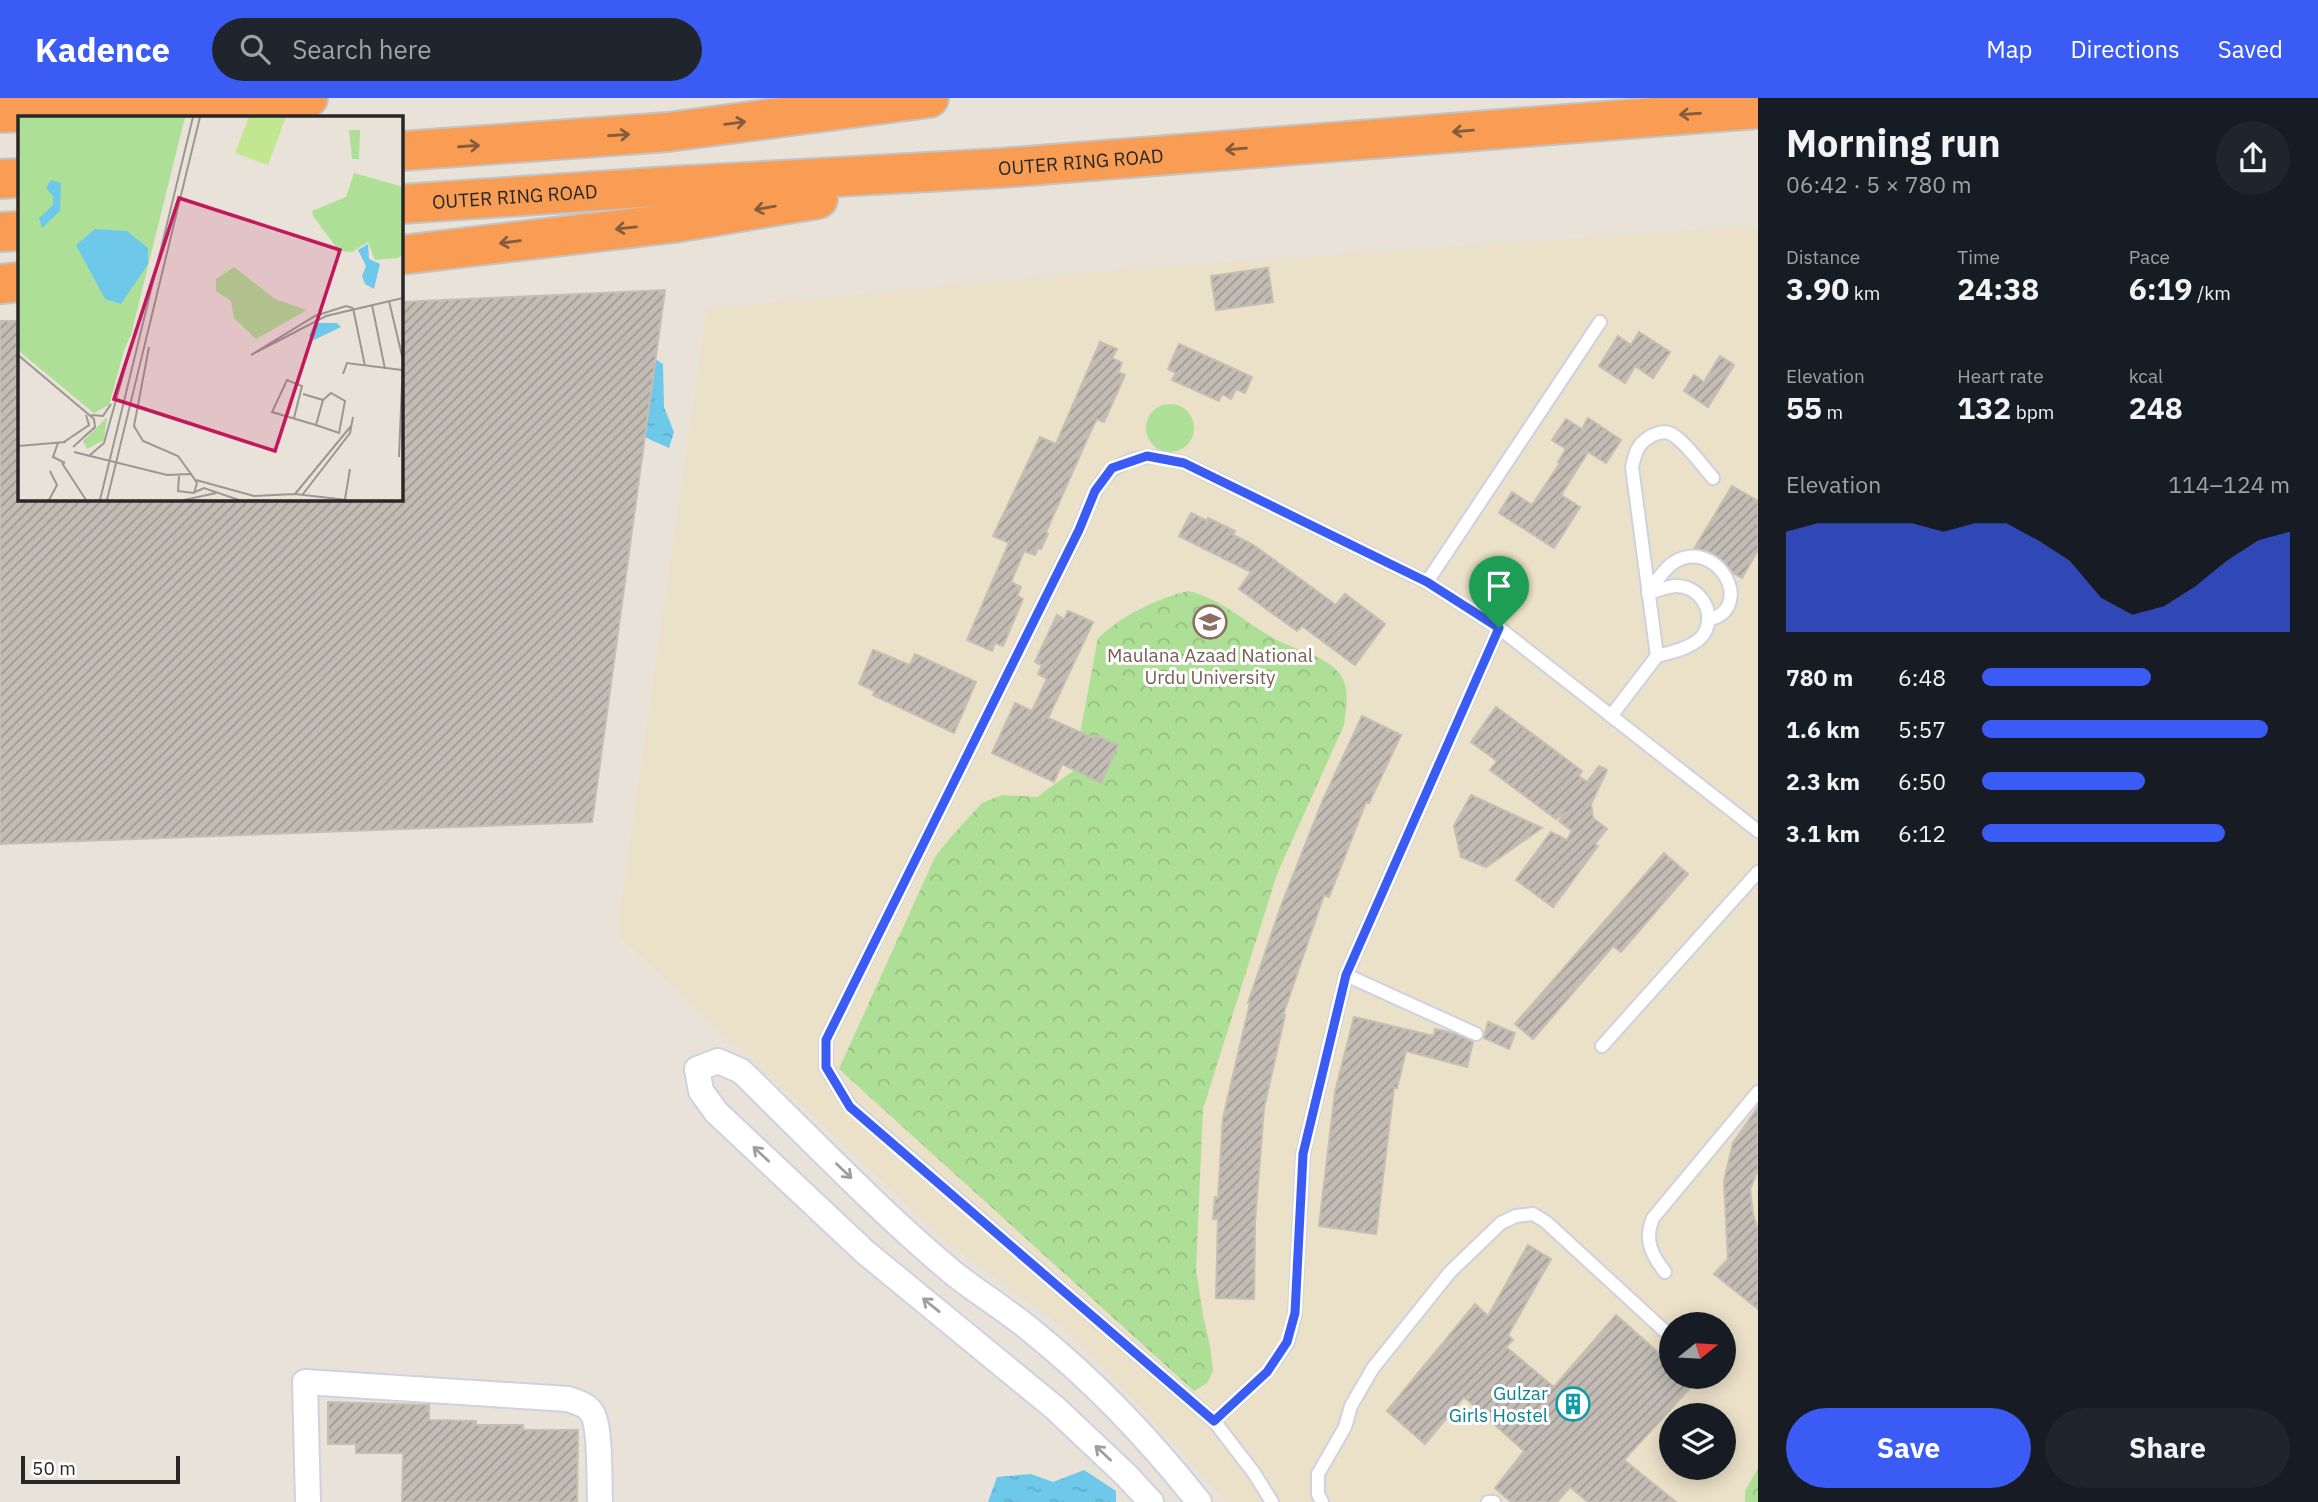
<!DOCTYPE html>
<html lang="en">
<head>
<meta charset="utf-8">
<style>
	body { margin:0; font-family:"IBM Plex Sans",sans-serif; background:#20242c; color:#f1f3f6; height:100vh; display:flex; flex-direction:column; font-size:26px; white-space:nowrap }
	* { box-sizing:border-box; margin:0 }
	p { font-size:23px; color:#9ea1a6 }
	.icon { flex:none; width:38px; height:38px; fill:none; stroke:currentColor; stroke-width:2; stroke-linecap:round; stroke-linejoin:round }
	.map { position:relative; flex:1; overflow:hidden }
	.panel { display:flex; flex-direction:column; background:#171b24; width:560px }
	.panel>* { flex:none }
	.needle { width:46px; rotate:72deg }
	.tools { position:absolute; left:1659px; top:1214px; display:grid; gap:14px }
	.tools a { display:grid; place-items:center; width:77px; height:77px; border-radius:50%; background:#171b24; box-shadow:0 4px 18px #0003; font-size:35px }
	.scale { position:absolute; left:21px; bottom:18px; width:159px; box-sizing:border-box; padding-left:7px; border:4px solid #272727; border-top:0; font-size:19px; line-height:24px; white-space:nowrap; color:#272727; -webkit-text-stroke:5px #fff; paint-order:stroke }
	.pin { position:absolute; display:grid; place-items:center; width:60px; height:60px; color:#fff; margin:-72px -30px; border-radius:50% 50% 50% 0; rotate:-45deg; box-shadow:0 0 7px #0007 }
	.pin .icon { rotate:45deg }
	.round { display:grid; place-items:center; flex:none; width:74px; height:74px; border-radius:37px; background:#20242c }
	.head { display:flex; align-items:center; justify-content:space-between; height:119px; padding:0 28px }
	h1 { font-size:38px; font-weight:700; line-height:52px }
	.stats { display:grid; grid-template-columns:repeat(3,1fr); gap:10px; height:119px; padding:7px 28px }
	.stats div { display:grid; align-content:center }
	.stats b { font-size:30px; font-weight:700 }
	.stats small { font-size:19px; font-weight:400 }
	.stats p { font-size:19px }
	.chart { height:196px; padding:14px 28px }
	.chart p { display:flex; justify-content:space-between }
	.chart svg { width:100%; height:126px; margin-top:7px; fill:#3b5cf4; opacity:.7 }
	.cta { display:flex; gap:14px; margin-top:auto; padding:14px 28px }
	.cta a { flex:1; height:80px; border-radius:42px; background:#3b5cf4; color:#fff; font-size:28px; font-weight:700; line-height:80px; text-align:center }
	.cta a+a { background:#20242c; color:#f1f3f6 }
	ul { padding:0 28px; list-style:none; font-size:23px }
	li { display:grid; grid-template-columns:112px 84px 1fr; align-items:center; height:52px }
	li i { height:18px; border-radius:9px; background:#3b5cf4 }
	header { display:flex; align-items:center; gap:42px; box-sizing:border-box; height:98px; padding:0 35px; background:#3b5cf4; color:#fff }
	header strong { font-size:33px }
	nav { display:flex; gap:38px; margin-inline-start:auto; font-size:24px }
	.search { width:490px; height:63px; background:#20242c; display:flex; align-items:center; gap:18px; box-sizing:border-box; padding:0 24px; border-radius:38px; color:#9ea1a6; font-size:26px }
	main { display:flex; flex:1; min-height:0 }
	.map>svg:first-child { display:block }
	.education { fill:#ebe0c8; fill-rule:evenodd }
	.grass { fill:#aedf96 }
	.forest { fill:url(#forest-crowns) }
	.water { fill:url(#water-ripples) }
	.building { fill:url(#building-hatch); stroke:#c4beb3; stroke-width:2 }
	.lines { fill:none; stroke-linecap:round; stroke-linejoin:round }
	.lane-casing { stroke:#ced1e0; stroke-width:16 }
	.street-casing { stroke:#ced1e0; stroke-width:28 }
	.highway-casing { stroke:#c3c3c3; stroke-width:42 }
	.lane { stroke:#fff; stroke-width:12 }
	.street { stroke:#fff; stroke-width:24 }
	.highway { stroke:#f99d54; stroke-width:38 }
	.oneway { stroke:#865c3b }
	.oneway2 { stroke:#9e9e9e }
	.route-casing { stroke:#fff; stroke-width:14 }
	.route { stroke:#3b5cf4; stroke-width:9 }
	.labels { text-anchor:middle; stroke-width:6; stroke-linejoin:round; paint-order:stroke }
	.street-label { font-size:19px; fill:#272727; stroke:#fff }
	.education-label { font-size:19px; fill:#785e54; stroke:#fff }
	.culture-label { font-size:19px; fill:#0d838f; stroke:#fff; text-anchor:end }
	.inset-road { fill:none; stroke:#9b9792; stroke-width:2 }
	.view { fill:#c2185b; fill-opacity:0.15; stroke:#c2185b; stroke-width:3.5 }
	.inset-edge { fill:none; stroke:#272727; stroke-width:3.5 }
</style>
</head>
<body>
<header>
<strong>Kadence</strong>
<div class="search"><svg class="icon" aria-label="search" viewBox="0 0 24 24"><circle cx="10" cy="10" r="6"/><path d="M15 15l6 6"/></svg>Search here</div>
<nav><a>Map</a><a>Directions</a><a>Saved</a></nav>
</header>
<main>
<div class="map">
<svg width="1758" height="1404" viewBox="0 0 1758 1404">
	<defs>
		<pattern id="forest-crowns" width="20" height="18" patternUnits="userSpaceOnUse" patternTransform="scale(1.75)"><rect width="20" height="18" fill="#aedf96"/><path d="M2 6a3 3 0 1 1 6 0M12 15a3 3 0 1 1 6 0" fill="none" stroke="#96bf81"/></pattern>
		<pattern id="water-ripples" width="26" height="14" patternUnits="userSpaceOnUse" patternTransform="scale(1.75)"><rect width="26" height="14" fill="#6dc8ea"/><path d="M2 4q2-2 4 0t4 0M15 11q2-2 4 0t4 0" fill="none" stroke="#5eacc9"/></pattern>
		<pattern id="building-hatch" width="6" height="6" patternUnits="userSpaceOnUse" patternTransform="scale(1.75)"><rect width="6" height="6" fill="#c2bcb4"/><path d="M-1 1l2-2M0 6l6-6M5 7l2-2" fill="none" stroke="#9e9992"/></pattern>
	</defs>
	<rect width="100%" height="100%" fill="#e9e2d9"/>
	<path class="education" d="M1758,128V1404H1226L1155,1325L1073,1237L945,1142L617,836L707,211L1134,171ZM1671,1227H1724V1279H1671ZM1671,1318H1724V1370H1671Z"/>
	<circle class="grass" cx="1170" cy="330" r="24"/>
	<g class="forest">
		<path d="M1188,493C1223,501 1246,526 1277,542C1297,553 1323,556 1339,575C1351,590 1346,610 1344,627L1277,776L1203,1011L1196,1172L1203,1217L1210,1248L1213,1273L1207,1285L1194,1293L839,971L935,759L950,740L982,705L1002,697L1037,699L1073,673L1098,540C1124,516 1154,502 1188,493Z"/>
		<polygon points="1758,1370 1758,1404 1745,1404 1745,1393"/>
	</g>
	<g class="water">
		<polygon points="641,252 663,266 664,309 674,334 669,350 631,333"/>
		<polygon points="1084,1372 1116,1393 1116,1404 988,1404 997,1379 1031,1376 1053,1384"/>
	</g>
	<g class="building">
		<polygon points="1268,170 1273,204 1216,212 1211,178"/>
		<polygon points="665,192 592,724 0,746 0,223 19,223 19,401 401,401 401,204"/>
		<polygon points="1639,234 1670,254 1653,280 1635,268 1625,285 1599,268 1618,238 1631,247"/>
		<polygon points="1100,244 1117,251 1112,260 1122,265 1118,274 1125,277 1104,324 1097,321 1093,328 1046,434 1048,436 1041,451 1038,450 1035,457 1024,453 1011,484 1021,489 1017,498 1023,501 1003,548 995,545 992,553 967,542 1009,445 993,438 1040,339 1056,346"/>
		<polygon points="1179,246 1252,279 1245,295 1236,291 1231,301 1222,296 1219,303 1172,282 1176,275 1168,271"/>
		<polygon points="1720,258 1734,267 1708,309 1684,293 1694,277 1704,284"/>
		<polygon points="1588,320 1621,342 1606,365 1588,354 1561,397 1580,409 1554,450 1499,415 1512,394 1532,407 1560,365 1558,364 1566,351 1552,342 1566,321 1582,331"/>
		<polygon points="1732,388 1758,403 1758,452 1742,480 1733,475 1720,460 1707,453 1694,451"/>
		<polygon points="1191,415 1207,423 1208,420 1235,433 1233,437 1252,446 1336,507 1345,496 1385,526 1355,567 1302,528 1297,533 1239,491 1251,474 1179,438"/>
		<polygon points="1068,513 1093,524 1048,620 1093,640 1095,637 1118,647 1101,685 1062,666 1054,684 992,655 1015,605 1032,613 1047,581 1038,576 1042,567 1035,564 1057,517 1064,521"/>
		<polygon points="873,552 910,567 915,556 976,584 954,635 873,597 875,593 859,586"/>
		<polygon points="1496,609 1582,673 1579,678 1587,684 1599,668 1607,672 1591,706 1593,720 1607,731 1595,746 1598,748 1553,809 1516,782 1551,734 1567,742 1572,733 1559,723 1566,714 1556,721 1490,672 1497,663 1471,644"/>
		<polygon points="1362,618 1401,637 1369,705 1366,704 1329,799 1324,797 1283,917 1285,917 1264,1010 1255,1124 1254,1201 1216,1200 1218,1121 1213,1121 1215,1099 1218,1100 1223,1020 1250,905 1248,905 1281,808 1323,702"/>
		<polygon points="1471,697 1542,730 1486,769 1461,759 1454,728"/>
		<polygon points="1664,755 1688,776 1621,854 1613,848 1533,941 1515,926"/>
		<polygon points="1354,919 1434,938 1435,931 1453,935 1473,944 1467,969 1406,953 1397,990 1394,990 1376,1136 1319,1128 1335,994"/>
		<polygon points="1488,924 1515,935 1509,951 1484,940"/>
		<polygon points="1758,1009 1758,1072 1750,1091 1753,1116 1758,1132 1758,1211 1714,1176 1728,1161 1724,1083 1733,1045"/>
		<polygon points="1528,1147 1551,1161 1508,1237 1513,1242 1506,1249 1554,1289 1616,1217 1671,1266 1671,1279 1700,1279 1624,1362 1676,1404 1588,1404 1570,1389 1557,1404 1511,1404 1495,1390 1524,1353 1464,1299 1425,1346 1387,1313 1475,1206 1488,1218"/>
		<polygon points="328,1304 429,1307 429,1322 476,1323 476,1327 523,1327 523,1332 578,1332 577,1404 402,1404 403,1355 356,1355 356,1346 328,1346"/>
	</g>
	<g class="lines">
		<defs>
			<g id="lane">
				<polyline points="1427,484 1600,224"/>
				<path d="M1648,495C1655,485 1663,472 1673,465C1716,437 1758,510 1708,522"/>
				<path d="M1648,495C1656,493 1666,489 1675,488C1698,487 1716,512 1705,534C1697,549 1672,554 1657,558"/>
				<path d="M1611,618L1657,558L1632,369C1635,356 1637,347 1648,340C1653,336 1663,333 1669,335C1682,339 1703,369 1713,380"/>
				<polyline points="1346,877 1476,936"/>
				<polyline points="1602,948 1758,774"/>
				<path d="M1665,1174C1651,1156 1644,1142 1653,1120L1758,994"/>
				<polyline points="1214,1323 1267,1274 1288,1244 1295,1215 1303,1056 1346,877 1499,530"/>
				<path d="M1272,1404L1254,1375L1214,1323L850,1008L826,969V942L1079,432C1094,395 1101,365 1146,359C1157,357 1173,363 1184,365L1427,484L1499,530L1758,733"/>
				<polyline points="1322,1404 1318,1396 1318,1376 1345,1329 1351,1308 1373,1270 1450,1174 1501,1125 1516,1118 1533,1116 1546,1124 1669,1237"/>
				<polyline points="1488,1404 1494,1404"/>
			</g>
			<g id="street">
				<path d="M308,1404L305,1284L568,1301C576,1304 587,1306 592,1315C601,1328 599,1385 600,1404"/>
				<path d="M1151,1404L1126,1377L1055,1310L865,1154L716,1014L701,993L697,971L718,963L741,973C811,1041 878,1112 952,1174C978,1195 1007,1212 1033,1234C1095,1284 1150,1342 1199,1404"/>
			</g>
			<g id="highway">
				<polyline points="0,15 308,0"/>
				<polyline points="401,53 668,34 929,0"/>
				<polyline points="0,81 19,80"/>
				<path id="s1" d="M401,106L671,88L1001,70L1758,11"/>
				<polyline points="0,134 19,133"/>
				<polyline points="401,157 674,125 818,101"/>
				<polyline points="0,186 19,184"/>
			</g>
		</defs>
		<use href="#lane" class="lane-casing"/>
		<use href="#street" class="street-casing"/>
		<use href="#highway" class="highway-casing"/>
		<use href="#lane" class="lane"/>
		<use href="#street" class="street"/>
		<use href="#highway" class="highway"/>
	</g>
	<defs><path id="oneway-shaft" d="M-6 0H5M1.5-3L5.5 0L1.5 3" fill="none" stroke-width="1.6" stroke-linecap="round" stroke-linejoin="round" transform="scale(1.75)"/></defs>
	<g class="oneway">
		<use href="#oneway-shaft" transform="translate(1690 16) rotate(176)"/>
		<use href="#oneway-shaft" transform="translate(735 25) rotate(-7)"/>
		<use href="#oneway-shaft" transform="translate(1463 33) rotate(175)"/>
		<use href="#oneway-shaft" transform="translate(619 37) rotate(-4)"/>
		<use href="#oneway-shaft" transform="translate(469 48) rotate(-4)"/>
		<use href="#oneway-shaft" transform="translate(1236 51) rotate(175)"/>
		<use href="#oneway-shaft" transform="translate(765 110) rotate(170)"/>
		<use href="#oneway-shaft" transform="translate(626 130) rotate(174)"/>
		<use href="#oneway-shaft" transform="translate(510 144) rotate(172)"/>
	</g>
	<g class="oneway2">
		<use href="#oneway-shaft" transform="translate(761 1056) rotate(-137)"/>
		<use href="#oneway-shaft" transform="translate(844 1073) rotate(44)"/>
		<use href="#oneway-shaft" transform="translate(931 1207) rotate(-141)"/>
		<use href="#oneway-shaft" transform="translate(1103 1355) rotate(-137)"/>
	</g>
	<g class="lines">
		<defs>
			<polygon id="route" points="1147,358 1184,365 1427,484 1499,530 1346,877 1303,1056 1295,1215 1287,1244 1267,1274 1214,1323 850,1009 826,969 826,942 1079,432 1095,393 1112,370"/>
		</defs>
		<use href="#route" class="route-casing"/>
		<use href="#route" class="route"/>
	</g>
	<defs>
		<symbol id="university-ring" viewBox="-11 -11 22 22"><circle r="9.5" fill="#fff" stroke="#8d6e63" stroke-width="1.5"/><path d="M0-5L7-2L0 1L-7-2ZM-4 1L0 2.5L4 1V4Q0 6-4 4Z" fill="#8d6e63"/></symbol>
		<symbol id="building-ring" viewBox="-11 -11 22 22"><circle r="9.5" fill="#fff" stroke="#0f9aa8" stroke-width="1.5"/><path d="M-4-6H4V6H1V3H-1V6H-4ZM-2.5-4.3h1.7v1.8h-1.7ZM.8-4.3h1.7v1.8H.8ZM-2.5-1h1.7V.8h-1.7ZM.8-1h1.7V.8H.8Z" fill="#0f9aa8"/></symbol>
	</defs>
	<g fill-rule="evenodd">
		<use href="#university-ring" x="1191" y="505" width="38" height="38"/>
		<use href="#building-ring" x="1554" y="1287" width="38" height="38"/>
	</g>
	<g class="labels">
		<g class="street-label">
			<text dy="7" stroke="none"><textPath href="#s1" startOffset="681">OUTER RING ROAD</textPath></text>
			<text dy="7" stroke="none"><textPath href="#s1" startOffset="114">OUTER RING ROAD</textPath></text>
		</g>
		<g class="education-label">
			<text x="1210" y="564">Maulana Azaad National<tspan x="1210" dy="22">Urdu University</tspan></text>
		</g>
		<g class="culture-label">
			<text x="1548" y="1302">Gulzar<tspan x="1548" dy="22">Girls Hostel</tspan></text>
		</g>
	</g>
	<g transform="translate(18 18)">
		<rect width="385" height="385" fill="#e9e2d9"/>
		<path d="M0,1H167L113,219L76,297L0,234ZM331,14H342L341,43H334ZM89,301L86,324L69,333L65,325Z" fill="#aedf96"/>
		<path d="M110,1H153L140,53L133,60L111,51L76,52L86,37L89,20ZM336,57L385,71V138L380,142L357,144L350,126L334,136L321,135L295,100L294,95L328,81ZM216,151L257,183L289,194L238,223L216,202L213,185L198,175V163ZM64,176L111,206L112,213L91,289L76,297L0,234V188L27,198L52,178Z" fill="#aedf96"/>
		<path d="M231,1H268L250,49L217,37Z" fill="#c2e791"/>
		<path d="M33,64L43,67L42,95L24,112L21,102L35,89V80L28,72ZM77,113L109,115L130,132V148L103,188L87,183L58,129ZM350,128L351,143L362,148L356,173L347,168L344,160L348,150L340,134ZM297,207H319L323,211L296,224L291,220Z" fill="#6dc8ea"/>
		<path class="inset-road" d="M371,185L385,244L381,341M354,189L367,253M335,192L328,190L297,200L233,239L308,200L385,182M335,192L347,250M131,231L116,310L125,325L160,340L173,358M0,239L76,303L77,311L55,331M325,258L329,247L384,254M285,278L305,284L298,309L321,317L327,285L313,277L305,284M73,299L85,300L93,288M276,302L284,270L269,264L254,296L298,309M46,326L71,309L68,299M40,327L35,341L47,347M0,330L48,326M56,336L149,359L173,358L179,367L176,377L160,375L161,360M71,340L86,327L118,213M44,347L68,384M178,364L236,380L277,378L329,384M177,376L186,372L221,384M277,378L333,310M285,378L332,317L335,301M327,383L332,353M31,384L39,369L32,355M82,384L175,1M89,384L182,1M166,384L198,377"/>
		<path class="view" d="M161,82L322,134L257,335L96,283Z"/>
		<rect width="385" height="385" class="inset-edge"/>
	</g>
</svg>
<div class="tools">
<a><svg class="needle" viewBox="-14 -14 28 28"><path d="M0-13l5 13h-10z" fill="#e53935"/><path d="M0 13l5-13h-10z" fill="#9ea1a6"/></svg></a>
<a><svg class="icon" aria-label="layers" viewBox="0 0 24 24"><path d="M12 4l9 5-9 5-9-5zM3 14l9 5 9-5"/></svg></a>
</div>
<div class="scale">50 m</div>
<div class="pin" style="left:1499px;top:530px;background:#1e9e55"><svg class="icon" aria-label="arrive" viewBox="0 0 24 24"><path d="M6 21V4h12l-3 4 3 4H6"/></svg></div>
</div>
<section class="panel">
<div class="head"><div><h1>Morning run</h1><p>06:42 · 5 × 780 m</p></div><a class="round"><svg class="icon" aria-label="share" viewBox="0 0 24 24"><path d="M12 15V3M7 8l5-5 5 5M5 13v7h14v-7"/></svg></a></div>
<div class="stats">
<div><p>Distance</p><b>3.90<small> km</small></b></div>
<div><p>Time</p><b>24:38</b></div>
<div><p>Pace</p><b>6:19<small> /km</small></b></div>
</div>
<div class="stats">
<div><p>Elevation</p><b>55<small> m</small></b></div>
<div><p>Heart rate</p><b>132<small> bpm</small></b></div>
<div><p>kcal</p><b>248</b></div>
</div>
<div class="chart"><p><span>Elevation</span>114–124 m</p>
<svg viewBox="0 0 160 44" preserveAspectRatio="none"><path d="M0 44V9L10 6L20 6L30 6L40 6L50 9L60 6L70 6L80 12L90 19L100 32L110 38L120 35L130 28L140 19L150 12L160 9V44z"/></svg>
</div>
<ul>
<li><b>780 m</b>6:48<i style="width:55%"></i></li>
<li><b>1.6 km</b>5:57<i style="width:93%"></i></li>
<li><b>2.3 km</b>6:50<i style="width:53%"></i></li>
<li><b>3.1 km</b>6:12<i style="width:79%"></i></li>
</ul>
<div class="cta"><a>Save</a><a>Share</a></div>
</section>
</main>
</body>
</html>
